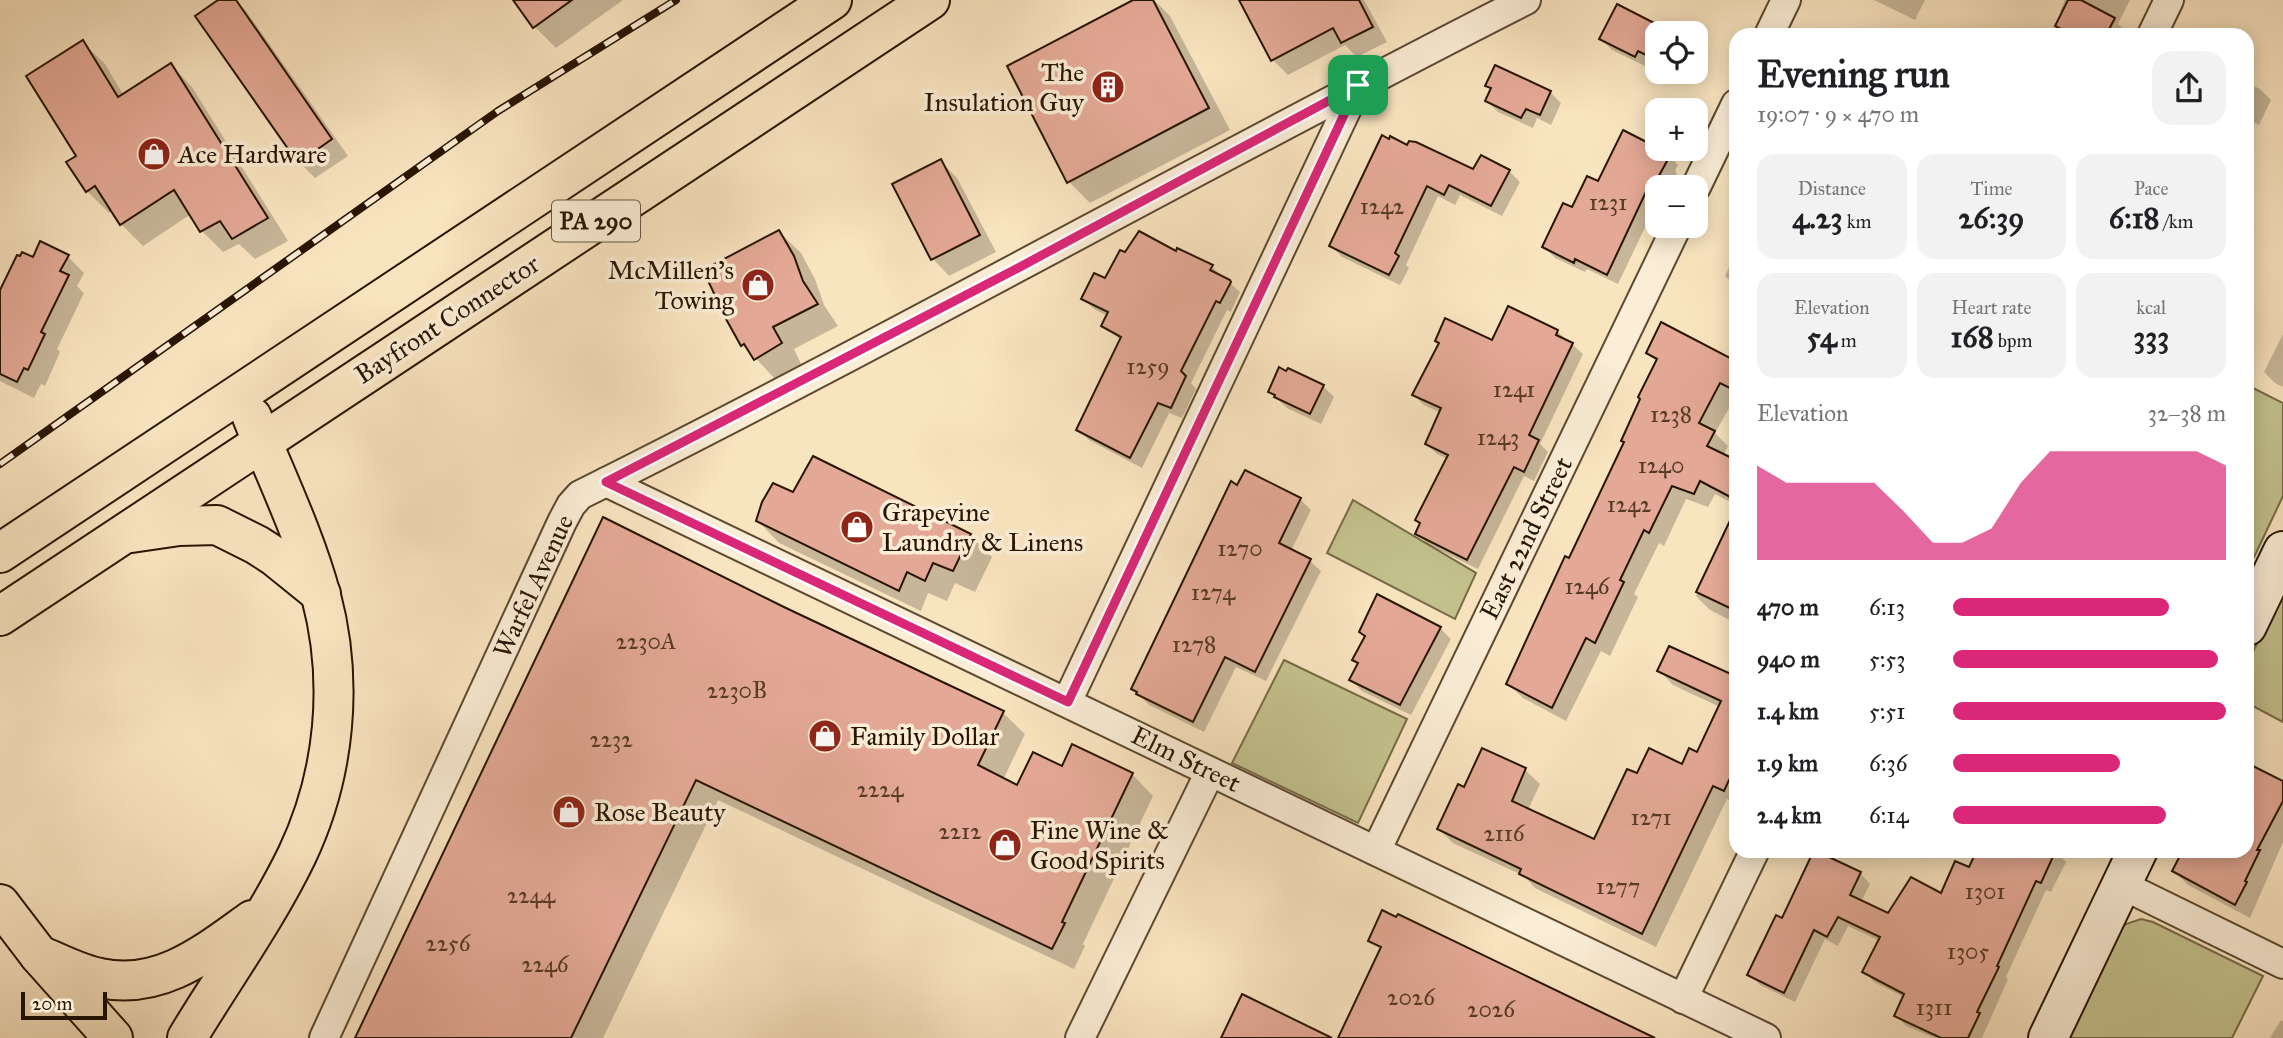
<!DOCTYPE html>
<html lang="en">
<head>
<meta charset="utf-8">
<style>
	body { margin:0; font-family:"IM FELL Great Primer",serif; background:#f2f2f2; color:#202124; height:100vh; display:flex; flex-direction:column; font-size:26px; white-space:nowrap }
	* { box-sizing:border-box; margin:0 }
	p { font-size:23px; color:#757577 }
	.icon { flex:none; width:38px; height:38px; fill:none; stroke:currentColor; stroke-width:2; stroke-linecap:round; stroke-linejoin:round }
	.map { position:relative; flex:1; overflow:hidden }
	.sheet { position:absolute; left:1729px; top:28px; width:525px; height:830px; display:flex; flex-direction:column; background:#fff; border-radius:21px; box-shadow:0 4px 18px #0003 }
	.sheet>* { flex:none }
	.controls { position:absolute; left:1645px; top:21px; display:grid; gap:14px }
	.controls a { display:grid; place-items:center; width:63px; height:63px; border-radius:14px; background:#fff; box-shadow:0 4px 18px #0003; font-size:35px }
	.scale { position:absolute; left:21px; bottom:18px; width:86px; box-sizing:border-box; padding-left:7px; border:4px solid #281500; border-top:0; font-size:19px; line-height:24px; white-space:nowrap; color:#281500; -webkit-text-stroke:5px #fbedd6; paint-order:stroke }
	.pin { position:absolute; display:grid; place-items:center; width:60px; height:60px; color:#fff; margin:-30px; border-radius:14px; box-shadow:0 4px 10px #0006 }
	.round { display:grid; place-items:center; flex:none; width:74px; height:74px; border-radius:21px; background:#f2f2f2 }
	.summary { display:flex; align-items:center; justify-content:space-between; height:119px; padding:0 28px }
	h1 { font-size:38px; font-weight:700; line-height:52px }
	.metrics { display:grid; grid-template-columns:repeat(3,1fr); gap:10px; height:119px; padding:7px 28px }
	.metrics div { display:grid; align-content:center; border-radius:18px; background:#f2f2f2; text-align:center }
	.metrics b { font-size:30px; font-weight:700 }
	.metrics small { font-size:19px; font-weight:400 }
	.metrics p { font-size:19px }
	.chart { height:196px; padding:14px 28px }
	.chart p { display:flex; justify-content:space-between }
	.chart svg { width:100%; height:126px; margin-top:7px; fill:#db2777; opacity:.7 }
	ul { padding:0 28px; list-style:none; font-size:23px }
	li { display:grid; grid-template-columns:112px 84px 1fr; align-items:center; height:52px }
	li i { height:18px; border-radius:9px; background:#db2777 }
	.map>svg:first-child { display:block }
	.green { fill:#c4c28e; stroke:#766c47; stroke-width:2 }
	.shadow { fill:#0003 }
	.building { fill:#e4a996; stroke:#281500; stroke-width:2 }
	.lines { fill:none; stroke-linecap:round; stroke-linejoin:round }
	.street-casing { stroke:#5c4930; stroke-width:32 }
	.secondary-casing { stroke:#281500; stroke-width:42 }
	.primary-casing { stroke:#281500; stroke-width:42 }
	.highway-casing { stroke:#281500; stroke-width:42 }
	.street { stroke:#fbedd6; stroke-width:28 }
	.secondary { stroke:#fbedd6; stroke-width:38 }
	.primary { stroke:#f9e4c0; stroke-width:38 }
	.highway { stroke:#f9e4c0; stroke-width:38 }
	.rail-casing { stroke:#281500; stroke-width:8 }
	.rail { stroke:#fbedd6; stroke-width:5; stroke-dasharray:16; stroke-linecap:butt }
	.route-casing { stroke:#fff; stroke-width:14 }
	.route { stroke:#db2777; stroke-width:9 }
	.labels { text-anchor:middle; stroke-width:7; stroke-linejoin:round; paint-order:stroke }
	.number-label { font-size:23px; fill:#573a26 }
	.shield { fill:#fbedd6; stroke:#675640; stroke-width:2 }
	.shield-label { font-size:24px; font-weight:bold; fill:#281500 }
	.poi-label { font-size:26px; fill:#281500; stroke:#fbedd6; text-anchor:start }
	.street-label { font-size:26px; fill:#281500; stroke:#fbedd6 }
</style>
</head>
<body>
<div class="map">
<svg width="2283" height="1038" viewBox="0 0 2283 1038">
	<rect width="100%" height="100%" fill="#f9e4c0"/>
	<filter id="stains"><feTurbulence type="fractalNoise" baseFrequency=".00286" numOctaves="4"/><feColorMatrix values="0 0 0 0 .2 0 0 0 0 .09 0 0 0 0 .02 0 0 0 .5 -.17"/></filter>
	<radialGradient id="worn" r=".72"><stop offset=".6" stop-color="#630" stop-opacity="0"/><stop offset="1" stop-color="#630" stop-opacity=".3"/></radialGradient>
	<g class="green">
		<polygon points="2247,385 2283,403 2283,496 2247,572"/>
		<polygon points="1353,500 1476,573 1455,619 1327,553"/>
		<polygon points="2283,587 2283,722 2247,703 2247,665"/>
		<polygon points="1284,660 1407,719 1358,823 1232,763"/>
		<polygon points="2141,919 2153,922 2263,976 2232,1038 2066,1038 2120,930 2126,924"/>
	</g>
	<g class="shadow">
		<polygon points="222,0 235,0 246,11 348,156 315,178 299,162"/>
		<polygon points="515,0 623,0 556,48 535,27"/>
		<polygon points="1136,0 1154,0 1170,16 1230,130 1090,203 1069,182"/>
		<polygon points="1241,0 1364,0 1387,42 1357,57 1345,45 1288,75 1273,60"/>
		<polygon points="1874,0 1925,0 1915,20"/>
		<polygon points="2065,0 2130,0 2118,24 2125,30 2123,35 2066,35 2057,26 2063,14 2060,11"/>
		<polygon points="1663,29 1668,33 1657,33 1657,65 1650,61 1647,67 1612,50 1601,39"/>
		<polygon points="83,43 105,64 124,96 171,65 192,87 288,241 255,259 239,244 223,252 202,231 191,214 143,246 121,224 112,210 109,213 87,191 78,157"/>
		<polygon points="2247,83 2260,89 2271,100 2259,125 2247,119"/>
		<polygon points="1487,86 1550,92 1561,103 1551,125 1537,118 1533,128 1498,112 1487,101 1492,90"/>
		<polygon points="1408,147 1473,172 1509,171 1520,182 1502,216 1460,195 1455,205 1438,196 1406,265 1409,268 1400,285 1342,257 1331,246"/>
		<polygon points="1667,154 1678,165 1675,171 1677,173 1670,187 1657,187 1657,202 1618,284 1587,269 1585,272 1555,258 1544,247 1599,183"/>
		<polygon points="940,161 957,178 996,252 949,276 933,259 894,184"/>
		<polygon points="779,232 801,253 815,279 824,305 838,326 794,349 802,366 777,381 743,345"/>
		<polygon points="1177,253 1212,267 1240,292 1231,312 1227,310 1191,383 1196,389 1182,418 1169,413 1142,468 1089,440 1078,429 1122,341 1103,325 1108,316 1094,309 1083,298 1106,280 1126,254"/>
		<polygon points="1736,253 1736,286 1725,276"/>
		<polygon points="68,257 84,273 77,286 84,293 57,349 60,352 45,386 41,384 34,398 0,381 0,294 34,259"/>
		<polygon points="1557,331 1583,354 1540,444 1548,452 1534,481 1524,476 1478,569 1427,544 1417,533 1448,459 1437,454 1427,444 1441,413 1424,405 1414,395 1493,343"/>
		<polygon points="2283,334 2283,387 2275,383 2264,372"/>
		<polygon points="1648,353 1736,363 1736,396 1715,433 1728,446 1723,456 1736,462 1736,505 1715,494 1708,507 1686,499 1664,546 1659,543 1634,594 1638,597 1610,656 1601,651 1566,721 1523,698 1508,684 1626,444 1658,362"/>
		<polygon points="1323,386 1334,397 1321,424 1287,408 1270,392"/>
		<polygon points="1245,473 1300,499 1311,510 1291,551 1310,561 1321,571 1266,681 1236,667 1204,732 1149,705 1133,688"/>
		<polygon points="793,495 970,535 992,557 975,592 955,583 947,601 928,593 921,611 779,543 758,521"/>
		<polygon points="1736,512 1736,623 1710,610 1696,596"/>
		<polygon points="786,610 1003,713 1025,734 1003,780 1018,787 1063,769 1132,774 1153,796 1083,944 1085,946 1074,969 718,800 603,1038 356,1038"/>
		<polygon points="1440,628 1451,639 1411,715 1362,691 1351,680 1359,664 1354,660 1366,637 1361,632"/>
		<polygon points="1736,657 1736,803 1727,799 1656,947 1535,888 1524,876 1453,843 1439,829 1464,789 1483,750 1525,770 1540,784 1528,810 1594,842 1638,776 1682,766 1697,754 1720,707 1673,685 1659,670 1727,674"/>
		<polygon points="2247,767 2283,783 2283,842 2250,918 2188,885 2174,871 2247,850"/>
		<polygon points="2054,850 2066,862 2051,892 2046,890 2006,977 2008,979 1982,1038 1934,1038 1906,1026 1896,1015 1904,997 1874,982 1864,971 1880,941 1848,926 1838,946 1825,939 1795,1002 1760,985 1750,975 1783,920 1860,873 1870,884 1861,902 1889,915 1941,895 1970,870"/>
		<polygon points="2281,1020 2283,1021 2283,1038 2270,1038"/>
	</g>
	<g class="building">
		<polygon points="218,0 236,0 332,139 298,163 195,16"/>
		<polygon points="513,0 572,0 533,28"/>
		<polygon points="1133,0 1153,0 1209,108 1067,183 1007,66"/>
		<polygon points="1239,0 1359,0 1373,27 1341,43 1333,28 1271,61"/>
		<polygon points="2068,0 2081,0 2115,18 2106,35 2073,35 2055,26"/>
		<polygon points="1617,4 1664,28 1662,33 1657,33 1657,42 1650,57 1638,51 1635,57 1599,39"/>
		<polygon points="83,40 118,97 171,63 268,218 232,239 220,221 200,232 174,190 120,225 95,186 86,192 66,162 76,156 26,76"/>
		<polygon points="1495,65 1551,91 1540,115 1526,109 1521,118 1485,101 1491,88 1485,86"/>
		<polygon points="1623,130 1668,153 1664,159 1667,161 1655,183 1651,181 1607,275 1575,259 1574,263 1542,247 1563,203 1572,207 1587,176 1598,181"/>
		<polygon points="1382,135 1389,139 1390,136 1407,145 1409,141 1416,142 1473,169 1481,155 1510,170 1491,206 1449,185 1444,195 1427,186 1395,253 1399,256 1389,275 1329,246"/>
		<polygon points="941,159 980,235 931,260 892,184"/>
		<polygon points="779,230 794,256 803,281 818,304 773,327 782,343 754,360 744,344 741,346 726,319 703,270"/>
		<polygon points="1139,231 1176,251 1177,248 1213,265 1210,270 1230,280 1231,282 1220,303 1216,301 1181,371 1186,376 1171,408 1158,403 1130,458 1076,430 1121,337 1101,326 1108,312 1081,299 1094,273 1105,278 1120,250 1125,252"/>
		<polygon points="40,241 69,255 60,271 69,275 41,332 45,334 28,370 24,368 17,382 0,374 0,290 17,255 20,256 22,252 33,257"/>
		<polygon points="1508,306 1558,330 1556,335 1573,343 1529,435 1539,440 1524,472 1514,467 1467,560 1415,534 1420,523 1415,520 1448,455 1425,444 1441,408 1412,395 1439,343 1435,341 1445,318 1492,340"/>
		<polygon points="1661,322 1736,361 1736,391 1720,383 1699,423 1715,431 1707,446 1736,460 1736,500 1700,481 1694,494 1672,486 1649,533 1644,530 1620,580 1624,582 1595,643 1586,638 1552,708 1506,684 1565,556 1569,558 1624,442 1621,441 1640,399 1638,397 1657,359 1646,353"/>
		<polygon points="1279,367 1286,371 1288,368 1324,385 1310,414 1274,397 1275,395 1268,392"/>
		<polygon points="813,456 971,534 953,571 933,563 925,581 907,572 899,591 756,521 762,502 773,483 793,492"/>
		<polygon points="1245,470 1301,498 1279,543 1311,559 1255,672 1225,657 1193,722 1136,694 1137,692 1131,689 1231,481 1237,485"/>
		<polygon points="1736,508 1736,611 1696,592"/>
		<polygon points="603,517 786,608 1004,711 978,765 1017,785 1033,752 1062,766 1072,744 1133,773 1062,922 1065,923 1052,949 696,780 571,1038 355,1038"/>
		<polygon points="1377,594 1441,627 1400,705 1349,680 1358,663 1352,660 1365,636 1359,632"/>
		<polygon points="1669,646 1733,675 1736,670 1736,783 1729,780 1724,791 1713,786 1642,934 1519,874 1521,869 1437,829 1458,784 1464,787 1482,748 1526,768 1512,801 1594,839 1627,769 1637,773 1649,748 1682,764 1689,748 1697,752 1721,701 1657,671"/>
		<polygon points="2247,763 2283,781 2283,801 2257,850 2260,850 2245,881 2247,882 2235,905 2172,871 2183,850 2247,850"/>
		<polygon points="1814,850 1861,872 1850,895 1888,913 1911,877 1941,893 1955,861 1969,867 1977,850 2056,850 2041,883 2036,881 1997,966 1999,967 1977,1012 1980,1013 1968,1038 1941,1038 1894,1016 1904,994 1862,972 1880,937 1838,917 1827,937 1814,930 1784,993 1747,975 1776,915 1782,918"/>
		<polygon points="1382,910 1396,917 1398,914 1655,1038 1338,1038 1381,947 1368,941"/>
		<polygon points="1242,994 1332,1038 1221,1038"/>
	</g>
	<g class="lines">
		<defs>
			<g id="street">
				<polyline points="1769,35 1786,0"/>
				<polyline points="2152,35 2169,0"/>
				<polyline points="1696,187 1736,104"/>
				<polyline points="606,482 1766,1038"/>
				<polyline points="1067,702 1358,85"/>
				<polyline points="1376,851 1677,226"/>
				<polyline points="2122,885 2283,964"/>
				<polyline points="1683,999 1755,850"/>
				<path d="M324,1038L562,522L571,505L580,495C899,336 1208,161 1526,0"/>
				<polyline points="1080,1038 1210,772"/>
			</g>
			<g id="secondary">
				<polyline points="2247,626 2283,551"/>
				<polyline points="2048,1038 2138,850"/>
			</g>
			<polyline id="primary" points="0,904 39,955 113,1038"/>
			<g id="highway">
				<polyline points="131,533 179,526 217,525 257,545 274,556 321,594"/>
				<polyline points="0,553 832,0"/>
				<polyline points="0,616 930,0"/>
				<path d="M39,955C59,963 79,974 100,978C160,991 206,953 252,920"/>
				<path d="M187,1038C223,978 266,919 297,855C335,775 344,682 321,596C305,536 275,474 252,417"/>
			</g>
		</defs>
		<use href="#street" class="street-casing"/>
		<use href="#secondary" class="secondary-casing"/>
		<use href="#primary" class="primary-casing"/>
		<use href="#highway" class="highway-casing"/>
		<use href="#street" class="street"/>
		<use href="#secondary" class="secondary"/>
		<use href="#primary" class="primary"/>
		<use href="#highway" class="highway"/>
		<defs>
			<polyline id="rail" points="0,464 498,111 676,0"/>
		</defs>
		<use href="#rail" class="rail-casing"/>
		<use href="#rail" class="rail"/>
	</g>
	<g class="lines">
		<defs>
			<polygon id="route" points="1358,85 1068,702 606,482 1018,268"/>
		</defs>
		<use href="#route" class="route-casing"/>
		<use href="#route" class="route"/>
	</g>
	<defs>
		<symbol id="building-disc" viewBox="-11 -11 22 22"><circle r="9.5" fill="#8f2418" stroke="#fbedd6"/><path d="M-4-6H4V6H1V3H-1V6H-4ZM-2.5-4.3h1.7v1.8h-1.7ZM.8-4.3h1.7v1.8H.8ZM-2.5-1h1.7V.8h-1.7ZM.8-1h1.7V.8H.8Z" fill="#fff"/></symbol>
		<symbol id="shop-disc" viewBox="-11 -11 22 22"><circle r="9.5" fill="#8f2418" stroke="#fbedd6"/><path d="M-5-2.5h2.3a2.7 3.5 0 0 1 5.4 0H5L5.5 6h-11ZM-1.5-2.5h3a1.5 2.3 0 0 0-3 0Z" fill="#fff"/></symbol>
	</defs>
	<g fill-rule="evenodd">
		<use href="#building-disc" x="1089" y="68" width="38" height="38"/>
		<use href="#shop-disc" x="135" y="135" width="38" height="38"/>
		<use href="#shop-disc" x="739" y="266" width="38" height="38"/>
		<use href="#shop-disc" x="838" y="508" width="38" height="38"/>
		<use href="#shop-disc" x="806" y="717" width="38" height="38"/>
		<use href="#shop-disc" x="550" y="793" width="38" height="38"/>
		<use href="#shop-disc" x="986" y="826" width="38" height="38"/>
	</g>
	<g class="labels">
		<g class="number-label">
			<text x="1608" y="210">1231</text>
			<text x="1382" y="214">1242</text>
			<text x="1148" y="374">1259</text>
			<text x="1514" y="397">1241</text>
			<text x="1671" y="422">1238</text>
			<text x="1498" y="445">1243</text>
			<text x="1661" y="473">1240</text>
			<text x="1629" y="512">1242</text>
			<text x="1240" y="556">1270</text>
			<text x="1587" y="594">1246</text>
			<text x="1213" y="600">1274</text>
			<text x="646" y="649">2230A</text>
			<text x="1194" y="652">1278</text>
			<text x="737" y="698">2230B</text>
			<text x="611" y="747">2232</text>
			<text x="880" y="797">2224</text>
			<text x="1651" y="825">1271</text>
			<text x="960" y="839">2212</text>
			<text x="1504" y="841">2116</text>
			<text x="1618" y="894">1277</text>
			<text x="1985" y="899">1301</text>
			<text x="531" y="903">2244</text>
			<text x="448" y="951">2256</text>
			<text x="1968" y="959">1305</text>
			<text x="545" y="972">2246</text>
			<text x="1411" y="1005">2026</text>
			<text x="1934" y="1015">1311</text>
			<text x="1491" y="1017">2026</text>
		</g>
		<rect class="shield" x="552" y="200.5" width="88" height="41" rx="5"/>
		<g class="shield-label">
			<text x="596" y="229">PA 290</text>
		</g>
		<g class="poi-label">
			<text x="1084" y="81" text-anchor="end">The<tspan x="1084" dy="30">Insulation Guy</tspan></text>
			<text x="178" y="163">Ace Hardware</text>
			<text x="734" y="279" text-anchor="end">McMillen's<tspan x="734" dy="30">Towing</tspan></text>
			<text x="882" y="521">Grapevine<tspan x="882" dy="30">Laundry &amp; Linens</tspan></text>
			<text x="850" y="745">Family Dollar</text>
			<text x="594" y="821">Rose Beauty</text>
			<text x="1030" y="839">Fine Wine &amp;<tspan x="1030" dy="30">Good Spirits</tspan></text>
		</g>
		<g class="street-label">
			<text transform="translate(447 319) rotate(-33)" y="9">Bayfront Connector</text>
			<text transform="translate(1526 538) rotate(-64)" y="9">East 22nd Street</text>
			<text transform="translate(533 586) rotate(-65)" y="9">Warfel Avenue</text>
			<text transform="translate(1186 759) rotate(26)" y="9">Elm Street</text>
		</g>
	</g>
	<rect width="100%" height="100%" filter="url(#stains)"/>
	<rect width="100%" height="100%" fill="url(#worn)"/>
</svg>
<div class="controls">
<a><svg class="icon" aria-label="locate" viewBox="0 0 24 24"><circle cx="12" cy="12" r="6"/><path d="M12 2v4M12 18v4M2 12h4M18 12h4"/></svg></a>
<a>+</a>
<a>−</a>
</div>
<div class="scale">20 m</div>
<div class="pin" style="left:1358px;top:85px;background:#1e9e55"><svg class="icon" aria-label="arrive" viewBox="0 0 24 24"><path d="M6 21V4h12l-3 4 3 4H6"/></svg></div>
<section class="sheet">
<div class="summary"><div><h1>Evening run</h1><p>19:07 · 9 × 470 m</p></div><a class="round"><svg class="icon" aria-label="share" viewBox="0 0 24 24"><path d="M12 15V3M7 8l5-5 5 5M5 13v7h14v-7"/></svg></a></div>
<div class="metrics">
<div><p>Distance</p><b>4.23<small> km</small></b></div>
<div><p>Time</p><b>26:39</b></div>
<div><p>Pace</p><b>6:18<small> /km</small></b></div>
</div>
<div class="metrics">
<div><p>Elevation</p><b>54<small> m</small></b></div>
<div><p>Heart rate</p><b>168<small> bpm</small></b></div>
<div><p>kcal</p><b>333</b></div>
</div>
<div class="chart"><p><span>Elevation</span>32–38 m</p>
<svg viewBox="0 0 160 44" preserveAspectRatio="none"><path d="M0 44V11L10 17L20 17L30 17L40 17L50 27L60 38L70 38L80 33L90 17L100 6L110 6L120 6L130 6L140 6L150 6L160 11V44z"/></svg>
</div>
<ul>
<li><b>470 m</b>6:13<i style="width:79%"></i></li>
<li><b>940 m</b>5:53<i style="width:97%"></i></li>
<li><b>1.4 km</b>5:51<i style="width:100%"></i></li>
<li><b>1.9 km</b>6:36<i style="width:61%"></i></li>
<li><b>2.4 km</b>6:14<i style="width:78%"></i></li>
</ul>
</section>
</div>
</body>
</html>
